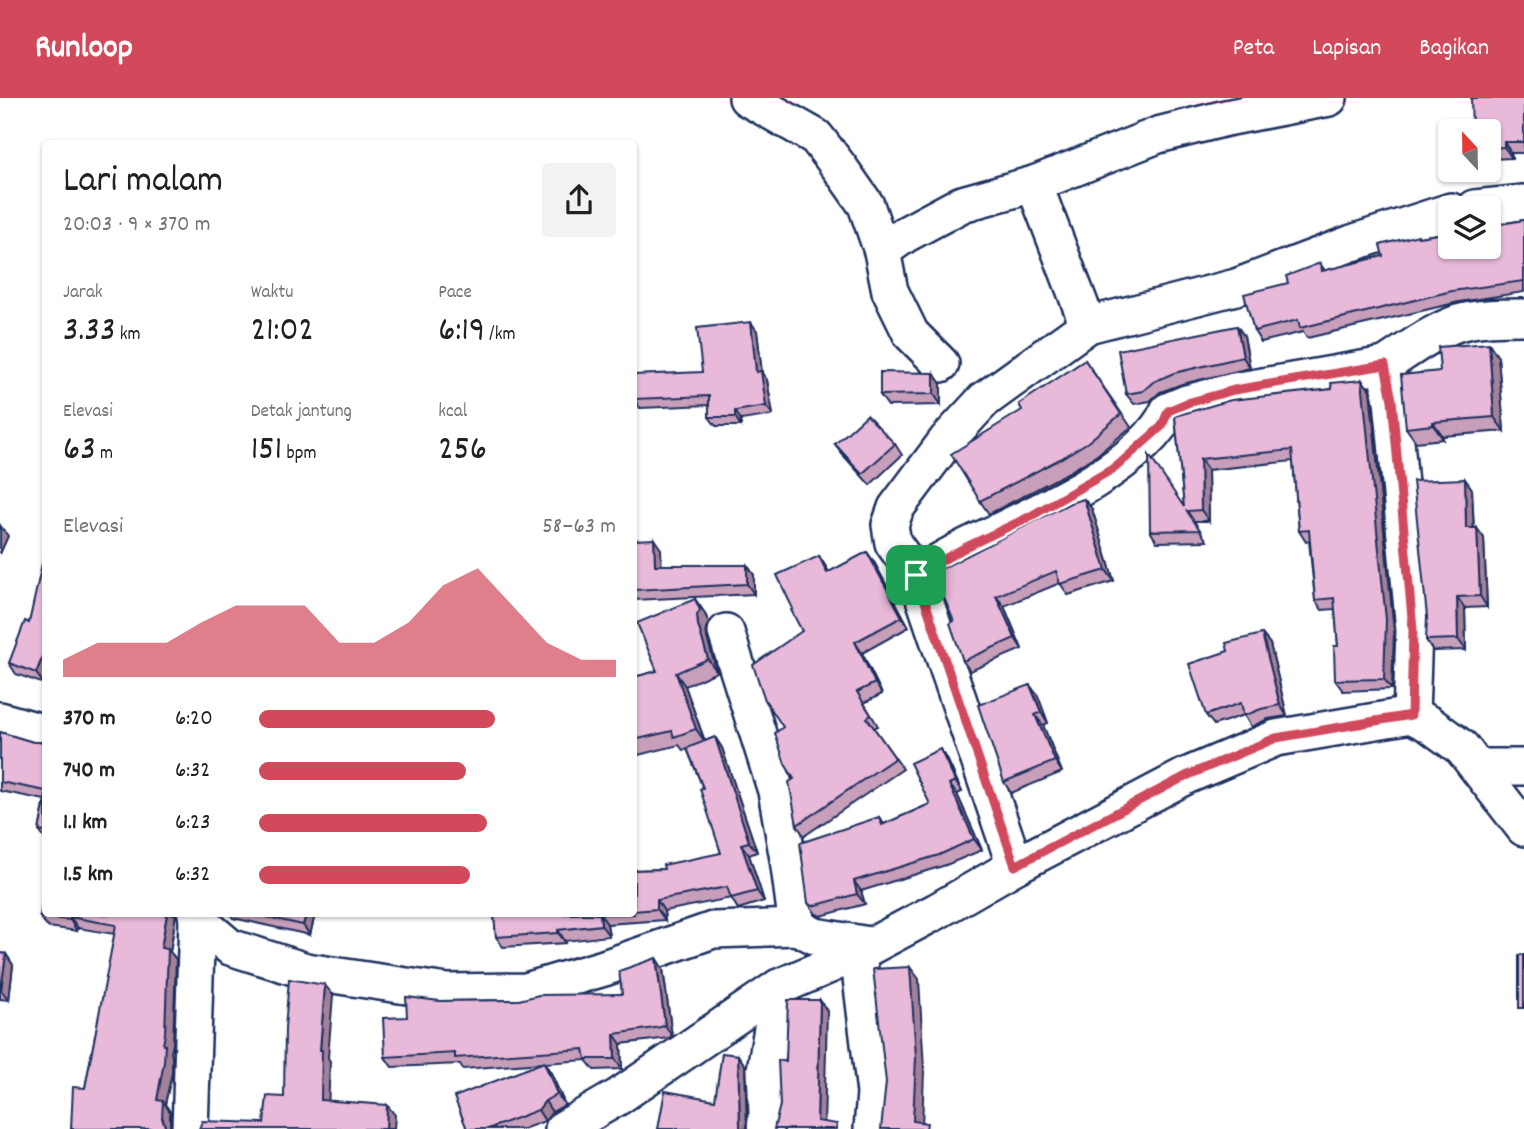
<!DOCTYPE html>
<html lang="id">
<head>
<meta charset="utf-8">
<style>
	body { margin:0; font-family:Dekko,sans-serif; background:#f2f2f2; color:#202124; height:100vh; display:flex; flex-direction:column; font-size:26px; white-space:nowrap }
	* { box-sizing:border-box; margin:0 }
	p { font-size:23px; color:#757577 }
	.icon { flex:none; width:38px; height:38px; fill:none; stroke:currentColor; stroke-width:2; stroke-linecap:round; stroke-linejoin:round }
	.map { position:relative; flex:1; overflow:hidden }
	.panel { position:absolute; left:42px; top:42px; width:595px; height:777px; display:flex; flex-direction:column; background:#fff; border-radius:7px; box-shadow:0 2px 5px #0004 }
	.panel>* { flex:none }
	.needle { width:46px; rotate:338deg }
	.tools { position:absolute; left:1438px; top:21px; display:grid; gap:14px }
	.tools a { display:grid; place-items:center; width:63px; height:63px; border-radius:7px; background:#fff; box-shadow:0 2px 5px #0004; font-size:35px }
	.pin { position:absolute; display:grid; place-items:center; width:60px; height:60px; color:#fff; margin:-30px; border-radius:14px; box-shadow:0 4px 10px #0006 }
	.round { display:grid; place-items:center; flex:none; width:74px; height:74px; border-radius:7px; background:#f2f2f2 }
	.overview { display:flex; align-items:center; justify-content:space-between; height:119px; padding:0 21px }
	h1 { font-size:38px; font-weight:600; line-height:52px }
	.metrics { display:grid; grid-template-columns:repeat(3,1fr); gap:10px; height:119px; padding:7px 21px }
	.metrics div { display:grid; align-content:center }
	.metrics b { font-size:35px; font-weight:600 }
	.metrics small { font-size:19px; font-weight:400 }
	.metrics p { font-size:19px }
	.chart { height:196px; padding:14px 21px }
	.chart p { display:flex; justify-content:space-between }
	.chart svg { width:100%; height:126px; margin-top:7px; fill:#d1495b; opacity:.7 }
	ul { padding:0 21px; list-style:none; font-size:23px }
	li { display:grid; grid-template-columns:112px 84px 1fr; align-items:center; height:52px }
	li i { height:18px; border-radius:9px; background:#d1495b }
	header { display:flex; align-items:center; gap:42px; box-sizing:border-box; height:98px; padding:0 35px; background:#d1495b; color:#fff }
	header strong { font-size:33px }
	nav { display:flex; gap:38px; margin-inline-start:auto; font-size:24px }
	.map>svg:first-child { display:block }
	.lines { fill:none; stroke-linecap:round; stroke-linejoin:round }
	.minor-casing { stroke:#1b2f5e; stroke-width:40 }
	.minor { stroke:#fff; stroke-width:35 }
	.wall { fill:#c89fbb; stroke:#1b2f5e; stroke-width:2 }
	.shaded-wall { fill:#a38299; stroke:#1b2f5e; stroke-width:2 }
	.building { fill:#e9b9da; stroke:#1b2f5e; stroke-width:2 }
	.route-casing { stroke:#fff; stroke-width:14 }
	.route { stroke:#d1495b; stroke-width:9 }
</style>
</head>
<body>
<header>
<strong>Runloop</strong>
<nav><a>Peta</a><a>Lapisan</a><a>Bagikan</a></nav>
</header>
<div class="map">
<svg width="1524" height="1031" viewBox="0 0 1524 1031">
	<rect width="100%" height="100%" fill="#fff"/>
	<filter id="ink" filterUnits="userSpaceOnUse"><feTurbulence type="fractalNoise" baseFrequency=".0143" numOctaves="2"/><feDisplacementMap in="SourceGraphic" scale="14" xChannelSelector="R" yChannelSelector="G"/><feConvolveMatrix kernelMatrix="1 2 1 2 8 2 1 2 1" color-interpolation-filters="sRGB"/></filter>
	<g filter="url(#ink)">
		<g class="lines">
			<defs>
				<g id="minor">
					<polyline points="747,0 816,39 840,70 866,107 882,153 890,193 911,236 941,266"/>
					<polyline points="1034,86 1088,227"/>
					<polyline points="1475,110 1524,105"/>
					<polyline points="882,153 906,136 962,106 1034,86 1158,37 1226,20 1329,0"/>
					<polyline points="916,477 893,445 890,427 896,410 947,342 984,302 1088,227 1236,189 1352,145 1451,113"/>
					<polyline points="726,534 776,693 788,761 797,829"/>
					<path d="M1411,617L1414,532L1392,302L1385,267C1408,252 1432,234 1458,225C1478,219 1503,219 1524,219"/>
					<polyline points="0,622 46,635"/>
					<polyline points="1477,669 1524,669"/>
					<path d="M1015,768L916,477C933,467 950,457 968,448C1023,421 1143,370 1168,313L1187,305L1234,293L1385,267"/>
					<polyline points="196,816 197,821 230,849 306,873 447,894 526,893 604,870 713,832 797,829 815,838 869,847"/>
					<polyline points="858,855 875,995 872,1031"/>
					<polyline points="190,1031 197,821"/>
					<polyline points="563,1031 618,999 779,889 858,855 937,813 1015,768 1186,678 1276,640 1411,617 1429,626 1462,650 1524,730"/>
					<polyline points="765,1031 767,1015 765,972 779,889"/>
				</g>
			</defs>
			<use href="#minor" class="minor-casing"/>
			<use href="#minor" class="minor"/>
		</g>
		<g class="wall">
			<polygon points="1524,0 1524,55 1511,55 1512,60 1489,61 1489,33"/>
			<polygon points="1524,122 1524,194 1459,204 1307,240 1303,234 1261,244 1254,233 1288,185 1320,165 1325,173 1383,158 1419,139"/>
			<polygon points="1237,228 1244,238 1250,270 1182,286 1160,294 1150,303 1134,306 1126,296"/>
			<polygon points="757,233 762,275 767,282 773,317 741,322 741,328 716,328 709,319 709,307 640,310 634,301 702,274"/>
			<polygon points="1498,259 1504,333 1443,338 1443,341 1416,344 1406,330 1440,273"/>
			<polygon points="1085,262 1131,329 1097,357 1069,374 989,416 980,403 1022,312"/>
			<polygon points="1362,282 1370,292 1394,533 1392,591 1343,593 1335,582 1338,548 1335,511 1322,512 1315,502 1309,443 1306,444 1299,433 1293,363 1208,372 1209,423 1194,423 1207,443 1157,444 1150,433 1184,408 1175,318 1332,291"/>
			<polygon points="941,286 941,307 888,308 880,297"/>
			<polygon points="835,346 895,346 902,357 870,387 843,357"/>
			<polygon points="1465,381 1472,391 1474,430 1484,440 1487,509 1465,510 1466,552 1433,553 1426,542"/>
			<polygon points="1084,401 1092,411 1114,483 1068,497 1060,485 1004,508 1022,551 970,573 963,563 954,523"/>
			<polygon points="634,442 661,451 661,467 747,467 754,477 754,496 634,502"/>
			<polygon points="867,454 874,464 909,529 862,555 882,596 864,605 878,628 874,630 903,671 804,738 797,727 794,681 783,629 802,533 793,511 819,458 829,474"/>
			<polygon points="46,462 46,581 44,586 16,576 9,565 29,525"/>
			<polygon points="695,501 704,514 709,525 706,530 707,540 717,574 685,588 705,643 715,639 722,650 757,754 749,757 764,803 738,811 731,800 664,813 665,822 607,826 609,838 565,843 566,845 503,849 496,839 494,816 634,816 634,772 664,771 721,755 703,690 687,651 683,652 679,647 634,658 634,579 657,573"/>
			<polygon points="1262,536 1270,546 1287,618 1268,621 1251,629 1244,617 1214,627 1206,617 1228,553"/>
			<polygon points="1038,598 1048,625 1043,627 1062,674 1011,695 1004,684"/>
			<polygon points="0,634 33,644 43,644 46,643 46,742 39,733 45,702 0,693"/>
			<polygon points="947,661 962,694 957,696 982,752 946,767 861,793 865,806 821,818 816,816 808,805 879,719 884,726 930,706"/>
			<polygon points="176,816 170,854 176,861 173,946 171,955 172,958 172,975 165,1006 170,1014 170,1031 71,1031 85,990 115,836 78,830 77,833 48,829 40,819"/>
			<polygon points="230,816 315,816 310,837 233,820"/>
			<polygon points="0,855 6,856 13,867 9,902 0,901"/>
			<polygon points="656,860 663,871 672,938 669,940 621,946 622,971 594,972 586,962 544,965 551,975 565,1007 552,1014 545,1023 523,1031 467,1031 542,965 463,971 460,966 392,969 385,959 440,903 519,902 622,896"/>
		</g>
		<g class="shaded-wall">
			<polygon points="1504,44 1511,55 1512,60 1504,49"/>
			<polygon points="751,224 757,233 762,275 767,282 773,317 766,308 756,274"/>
			<polygon points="1237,228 1244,238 1250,270 1243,259"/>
			<polygon points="1489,245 1498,259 1504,333 1494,319"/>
			<polygon points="934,275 941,286 941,307 934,296"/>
			<polygon points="1362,282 1370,292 1394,533 1392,591 1384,581"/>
			<polygon points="735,313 741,322 741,328 735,319"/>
			<polygon points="1433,324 1443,338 1443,341 1433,327"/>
			<polygon points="1200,361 1208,372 1209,423 1201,412"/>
			<polygon points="1465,381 1472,391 1474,441 1466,430"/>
			<polygon points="1084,401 1092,411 1114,483 1106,472"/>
			<polygon points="0,427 8,438 0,456"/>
			<polygon points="1477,430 1484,440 1487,509 1480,498"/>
			<polygon points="654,441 661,451 662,477 655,467"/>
			<polygon points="867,454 874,464 909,529 902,519"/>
			<polygon points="819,458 826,469 834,486 827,475"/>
			<polygon points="747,467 754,477 754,496 747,486"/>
			<polygon points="996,498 1004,508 1022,551 1015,540"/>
			<polygon points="1457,499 1465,510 1466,552 1458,541"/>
			<polygon points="695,501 704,514 709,525 706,530 707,540 717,574 708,561 698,527"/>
			<polygon points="1262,536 1270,546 1287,618 1280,607"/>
			<polygon points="855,544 862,555 882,596 875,585"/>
			<polygon points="46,551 46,581 44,586 36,575"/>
			<polygon points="676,575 685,588 705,644 696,631"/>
			<polygon points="1030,587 1038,598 1048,625 1041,614"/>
			<polygon points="1035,617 1043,627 1062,674 1055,663"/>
			<polygon points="715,639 722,650 757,754 749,744"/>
			<polygon points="940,651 947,661 962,694 955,683"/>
			<polygon points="949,686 957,696 982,752 974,741"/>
			<polygon points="741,746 749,757 764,803 757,793"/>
			<polygon points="854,783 861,793 865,806 857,796"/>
			<polygon points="657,802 664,813 665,822 657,811"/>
			<polygon points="167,816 176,816 170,854 176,861 173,946 171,955 172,958 172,975 165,1006 170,1014 170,1031 166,1031 157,1002 163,947 161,850"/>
			<polygon points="306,816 315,816 310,837 303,827"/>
			<polygon points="600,816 607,826 609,838 601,827"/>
			<polygon points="70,819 78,830 77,833 70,822"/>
			<polygon points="558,832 565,843 566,845 558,835"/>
			<polygon points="6,856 13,867 9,902 1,892"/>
			<polygon points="656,860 663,871 672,938 665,927"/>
			<polygon points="910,869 919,881 924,972 922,1031 913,1023"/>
			<polygon points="325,887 333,897 328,960 330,963 328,1013 321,1002 320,952"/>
			<polygon points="820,902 827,913 824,1031 817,1023"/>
			<polygon points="614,936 621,946 622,971 615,961"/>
			<polygon points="738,957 745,967 747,1031 741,1031 740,1029"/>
			<polygon points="544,964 551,975 565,1007 557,996"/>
			<polygon points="545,1003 552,1014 545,1023 538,1012"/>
			<polygon points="387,1007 395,1017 394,1031 386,1031"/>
		</g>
		<g class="building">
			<polygon points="1471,0 1524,0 1524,44 1504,44 1504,49 1489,50 1489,33 1472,33"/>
			<polygon points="1524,122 1524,183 1452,193 1300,230 1298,222 1254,233 1244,196 1288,185 1286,178 1320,165 1322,173 1383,158 1380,147 1418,137 1418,139 1451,134 1451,149 1489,149 1489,128"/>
			<polygon points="751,224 756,274 761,273 766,308 735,313 735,319 709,319 709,298 634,301 634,277 702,274 697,230"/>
			<polygon points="1237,228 1243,259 1174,275 1153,284 1143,293 1126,296 1118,252"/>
			<polygon points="1489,245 1494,319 1433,324 1433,327 1406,330 1401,277 1440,273 1438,249"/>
			<polygon points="1085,262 1121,316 1088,344 1060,361 980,403 951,356 1022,312 1019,306"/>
			<polygon points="880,274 934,275 934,296 880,297"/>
			<polygon points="1362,282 1386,522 1384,581 1335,582 1334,548 1338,548 1334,500 1315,502 1309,432 1299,433 1292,352 1200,361 1201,412 1187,413 1200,432 1150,433 1149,357 1184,409 1175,318 1231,302 1332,291 1331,285"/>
			<polygon points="867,317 895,346 862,376 835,346"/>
			<polygon points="1465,381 1466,430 1477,430 1480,498 1457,499 1458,541 1426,542 1427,519 1413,383"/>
			<polygon points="1084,401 1106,472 1060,486 1056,473 996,498 1015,540 963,563 950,525 954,523 933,475 1070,405"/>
			<polygon points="654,441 655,467 747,467 747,486 634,492 634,442"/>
			<polygon points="867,454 902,519 855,544 875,585 857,594 871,617 867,620 895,660 797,727 789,684 794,681 785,666 775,635 783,629 765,602 753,567 802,533 791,512 793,511 777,477 819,458 827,475"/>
			<polygon points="43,461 46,462 46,551 36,575 9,565 25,523 29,525"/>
			<polygon points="695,501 700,512 697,517 698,527 708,561 676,575 696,631 674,639 672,633 634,642 634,579 657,573 637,525"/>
			<polygon points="1262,536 1280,607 1261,611 1244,618 1241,605 1206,617 1189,566 1228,553 1226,545"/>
			<polygon points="1030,587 1041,614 1035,617 1055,663 1004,684 978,607"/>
			<polygon points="0,634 33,644 43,644 46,643 46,693 0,684"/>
			<polygon points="715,639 749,744 741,746 757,793 731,800 727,789 657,802 657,811 634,813 634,772 664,771 663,767 721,755 700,691 703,690 687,650"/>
			<polygon points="940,651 955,683 949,686 974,741 939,757 854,783 857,796 813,808 808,805 800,745 879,719 882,727 930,706 910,665"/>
			<polygon points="46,698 46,734 39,733"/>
			<polygon points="45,783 46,816 167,816 161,850 168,851 165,935 163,947 165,947 164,964 157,1002 163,1003 162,1020 166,1031 71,1031 73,989 85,990 116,827 70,819 70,822 40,819"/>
			<polygon points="253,816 306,816 303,827"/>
			<polygon points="494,816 603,816 600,816 601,827 558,832 558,835 496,839"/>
			<polygon points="0,855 6,856 1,892 0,892"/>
			<rect x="1519" y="857" width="5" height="53"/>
			<polygon points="656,860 665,927 661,929 614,936 615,961 586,961 584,951 455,960 455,955 385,959 383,920 407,919 406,899 440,903 519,902 539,897 622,896 619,873"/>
			<polygon points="910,869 916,959 913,1023 927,1025 926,1031 881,1031 886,984 873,871"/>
			<polygon points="289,881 325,887 320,952 322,952 321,1002 387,1007 386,1031 199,1031 202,1023 264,1025 267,998 284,999 285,930"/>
			<polygon points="788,902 820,902 817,1023 837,1026 836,1031 774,1031 780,1007 778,962 786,964"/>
			<polygon points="722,955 738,957 740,1029 741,1031 658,1031 665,993 715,1002"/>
			<polygon points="544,964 557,996 545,1003 538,1012 488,1031 467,1031 454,999"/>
		</g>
	</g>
	<g class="lines" filter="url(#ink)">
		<defs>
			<polygon id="route" points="1385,267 1392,302 1413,531 1411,617 1276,640 1186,678 1015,768 916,477 966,449 1031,418 1116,369 1162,328 1168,313 1187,305 1234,292"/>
		</defs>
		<use href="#route" class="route-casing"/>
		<use href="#route" class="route"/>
	</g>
</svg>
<div class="tools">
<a><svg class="needle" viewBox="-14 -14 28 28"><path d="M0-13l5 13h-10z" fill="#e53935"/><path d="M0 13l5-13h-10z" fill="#757577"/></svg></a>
<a><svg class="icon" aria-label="layers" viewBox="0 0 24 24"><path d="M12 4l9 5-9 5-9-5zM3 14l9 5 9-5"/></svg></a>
</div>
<div class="pin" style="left:916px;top:477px;background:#1e9e55"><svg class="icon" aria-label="arrive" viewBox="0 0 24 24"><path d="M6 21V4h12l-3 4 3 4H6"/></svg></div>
<section class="panel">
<div class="overview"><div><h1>Lari malam</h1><p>20:03 · 9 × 370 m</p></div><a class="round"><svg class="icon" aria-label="share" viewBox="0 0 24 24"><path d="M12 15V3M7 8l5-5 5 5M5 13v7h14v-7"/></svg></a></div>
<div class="metrics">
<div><p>Jarak</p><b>3.33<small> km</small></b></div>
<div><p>Waktu</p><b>21:02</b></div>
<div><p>Pace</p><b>6:19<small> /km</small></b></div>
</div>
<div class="metrics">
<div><p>Elevasi</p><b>63<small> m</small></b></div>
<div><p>Detak jantung</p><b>151<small> bpm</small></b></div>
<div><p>kcal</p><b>256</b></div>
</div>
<div class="chart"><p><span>Elevasi</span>58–63 m</p>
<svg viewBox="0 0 160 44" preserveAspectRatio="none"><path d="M0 44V38L10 32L20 32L30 32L40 25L50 19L60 19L70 19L80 32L90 32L100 25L110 12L120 6L130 19L140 32L150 38L160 38V44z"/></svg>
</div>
<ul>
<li><b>370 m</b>6:20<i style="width:66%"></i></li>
<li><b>740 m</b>6:32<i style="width:58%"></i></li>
<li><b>1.1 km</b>6:23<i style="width:64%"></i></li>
<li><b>1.5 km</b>6:32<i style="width:59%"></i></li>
</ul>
</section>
</div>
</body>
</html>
